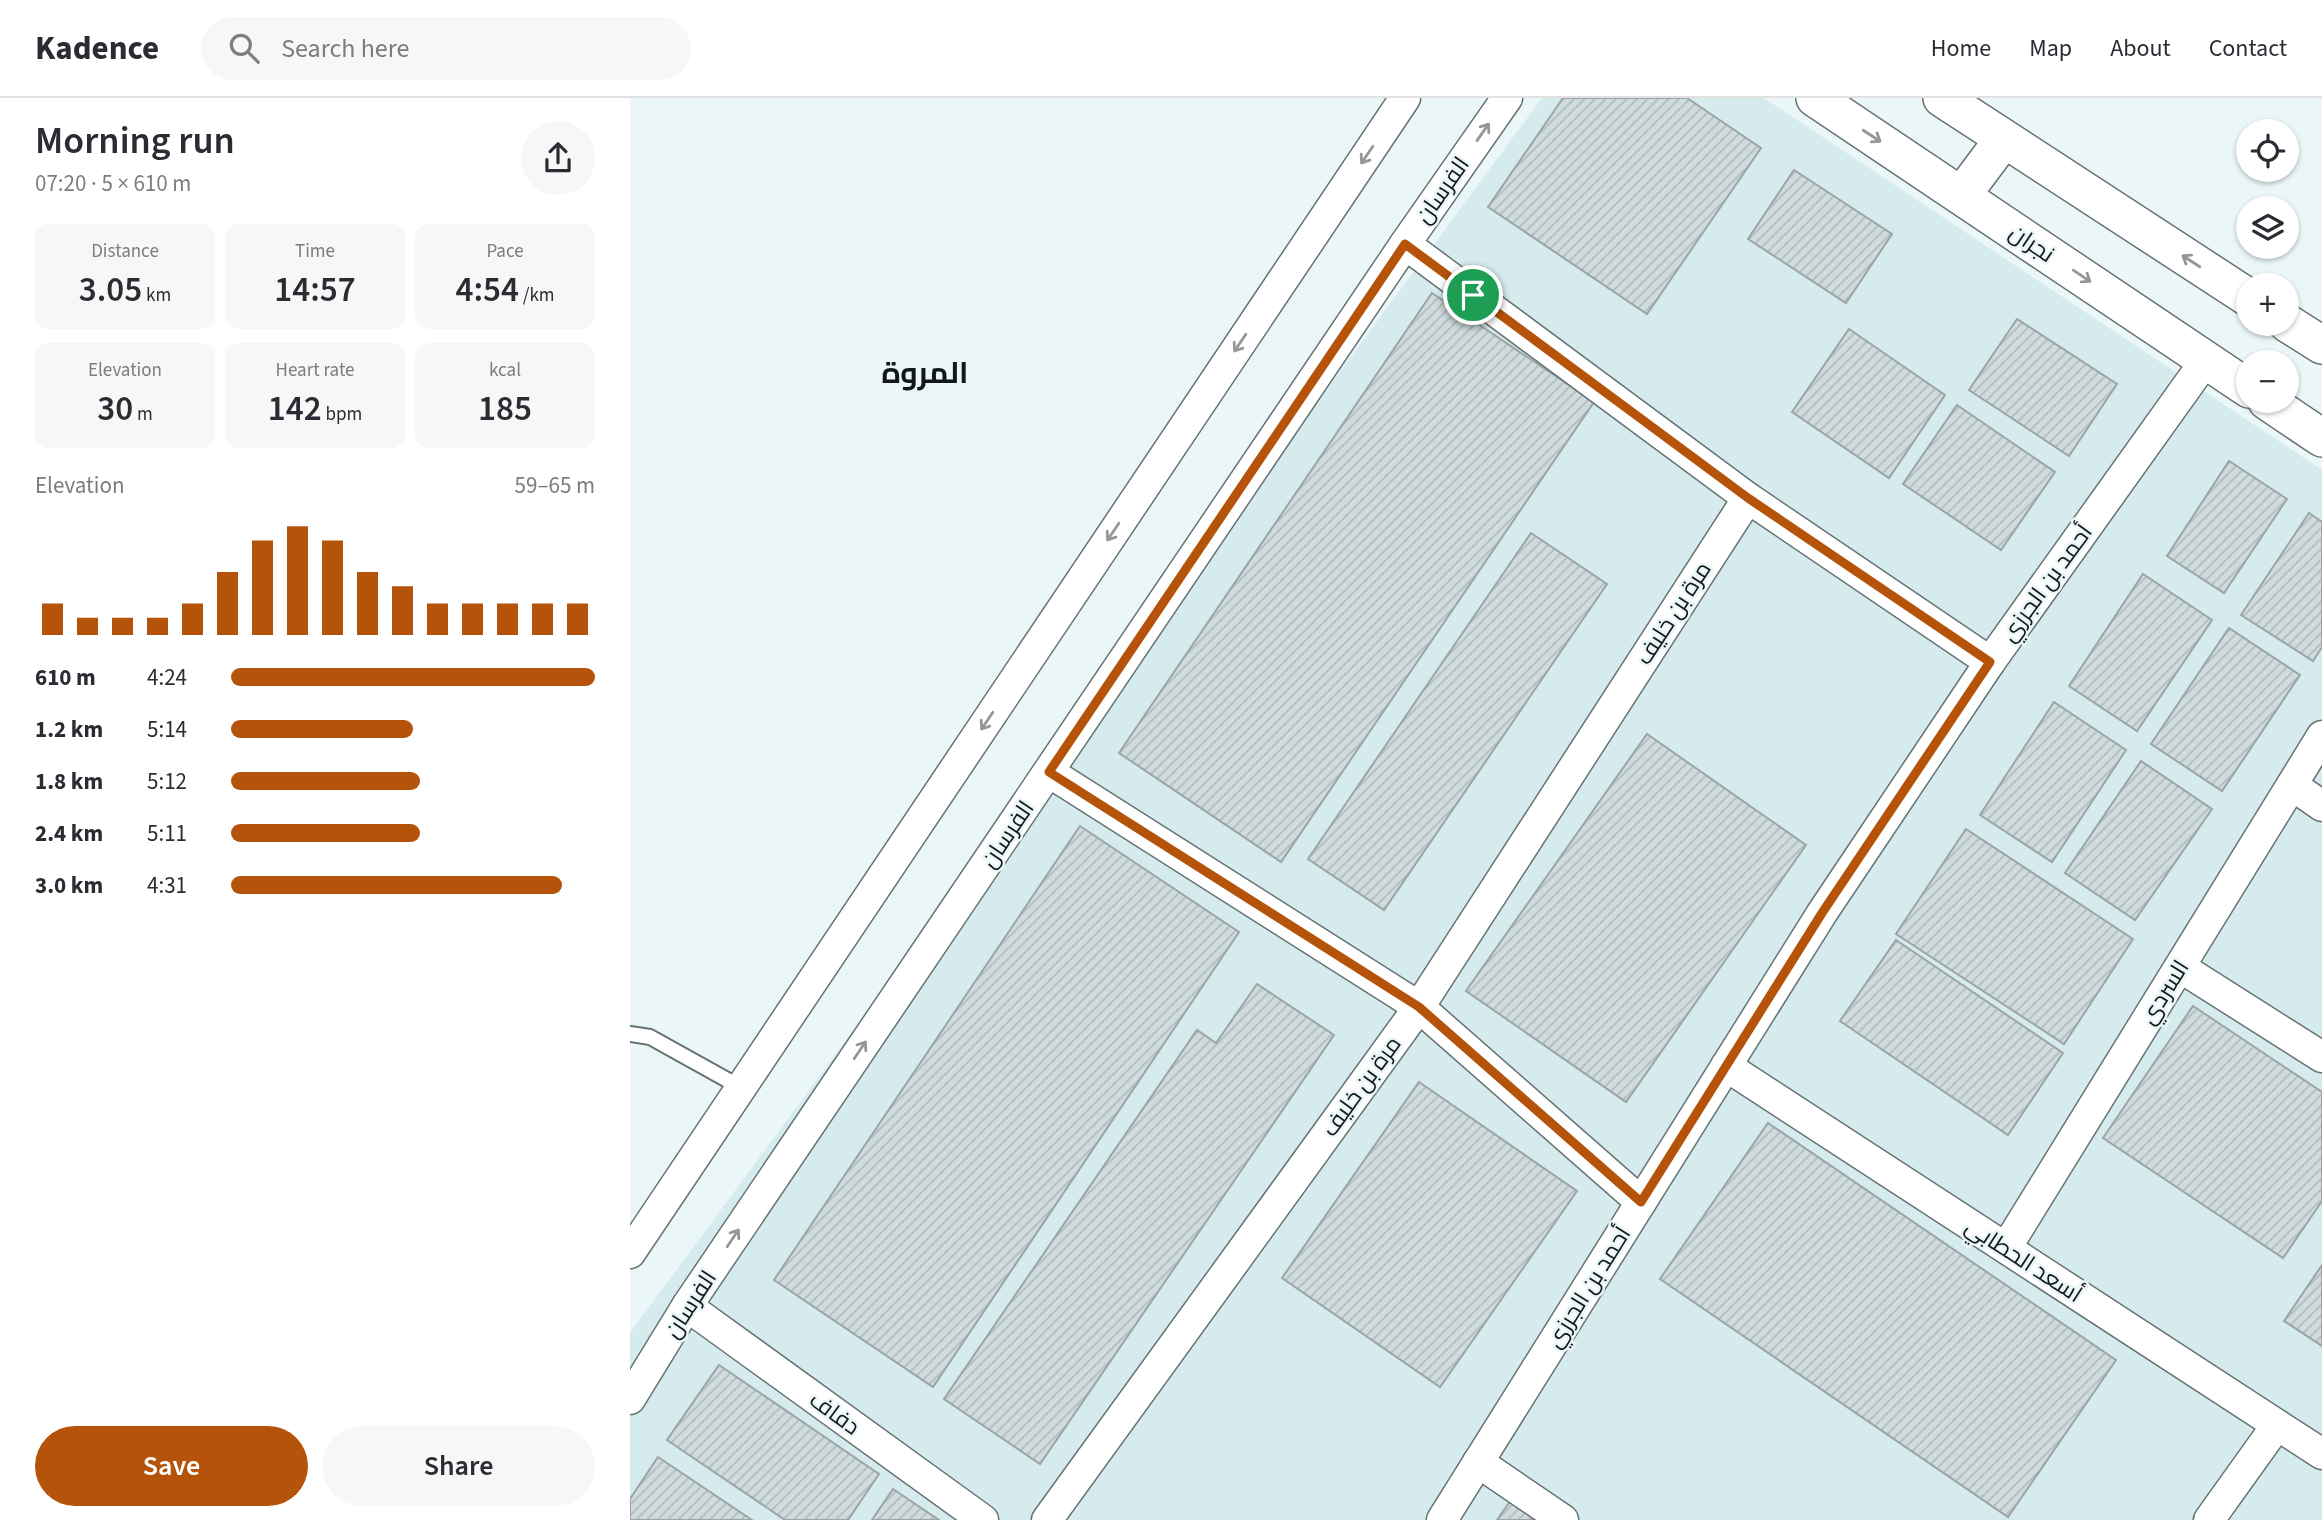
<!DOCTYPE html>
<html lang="en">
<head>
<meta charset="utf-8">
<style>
	body { margin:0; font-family:"Source Sans 3",Cairo,sans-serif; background:#f7f7f7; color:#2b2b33; height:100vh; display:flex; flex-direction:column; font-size:26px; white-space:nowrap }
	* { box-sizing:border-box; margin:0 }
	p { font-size:23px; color:#7c7c81 }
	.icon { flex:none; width:38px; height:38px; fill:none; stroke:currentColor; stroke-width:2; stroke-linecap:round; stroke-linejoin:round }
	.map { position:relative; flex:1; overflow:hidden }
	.sheet { display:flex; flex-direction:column; background:#fff; width:630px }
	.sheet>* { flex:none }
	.tools { position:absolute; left:1606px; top:21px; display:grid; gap:14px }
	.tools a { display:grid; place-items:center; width:63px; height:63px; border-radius:50%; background:#fff; box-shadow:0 2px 5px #0004; font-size:35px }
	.pin { position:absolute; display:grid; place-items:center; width:60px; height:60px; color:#fff; margin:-30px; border:4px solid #fff; border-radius:50%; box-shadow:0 2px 7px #0007 }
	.round { display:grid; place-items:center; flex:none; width:74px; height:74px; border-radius:37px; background:#f7f7f7 }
	.summary { display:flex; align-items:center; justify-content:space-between; height:119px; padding:0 35px }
	h1 { font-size:38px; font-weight:600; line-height:52px }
	.figures { display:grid; grid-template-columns:repeat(3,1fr); gap:10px; height:119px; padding:7px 35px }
	.figures div { display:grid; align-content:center; border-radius:14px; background:#f7f7f7; text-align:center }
	.figures b { font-size:35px; font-weight:600 }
	.figures small { font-size:19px; font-weight:400 }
	.figures p { font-size:19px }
	.chart { height:196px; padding:14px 35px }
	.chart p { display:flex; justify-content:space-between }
	.chart svg { width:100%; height:126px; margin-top:7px; stroke:#b45309; stroke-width:6 }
	.button { display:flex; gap:14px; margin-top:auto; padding:14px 35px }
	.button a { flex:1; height:80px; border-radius:42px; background:#b45309; color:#fff; font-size:28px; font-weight:600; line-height:80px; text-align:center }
	.button a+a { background:#f7f7f7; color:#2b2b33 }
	ul { padding:0 35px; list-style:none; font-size:23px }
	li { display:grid; grid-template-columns:112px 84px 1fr; align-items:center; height:52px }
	li i { height:18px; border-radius:9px; background:#b45309 }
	header { display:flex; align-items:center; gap:42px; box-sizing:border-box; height:98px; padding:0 35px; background:#fff; border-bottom:2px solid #e1e1e2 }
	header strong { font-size:33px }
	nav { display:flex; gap:38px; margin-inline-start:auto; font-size:24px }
	.search { width:490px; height:63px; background:#f7f7f7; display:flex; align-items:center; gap:18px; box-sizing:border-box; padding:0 24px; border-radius:38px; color:#7c7c81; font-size:26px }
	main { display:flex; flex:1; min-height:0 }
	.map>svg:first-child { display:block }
	.built { fill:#d5ebee }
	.building { fill:url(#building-hatch); stroke:#9aa5a6; stroke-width:2 }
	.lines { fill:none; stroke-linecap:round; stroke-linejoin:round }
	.service-casing { stroke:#677273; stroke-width:18 }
	.minor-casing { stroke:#677273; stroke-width:33 }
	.tertiary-casing { stroke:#677273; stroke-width:40 }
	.service { stroke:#fff; stroke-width:14 }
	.minor { stroke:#fff; stroke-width:30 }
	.tertiary { stroke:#fff; stroke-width:37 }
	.oneway { stroke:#959797 }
	.route-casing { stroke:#fff; stroke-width:14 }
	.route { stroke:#b45309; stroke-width:9 }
	.labels { text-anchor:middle; stroke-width:5; stroke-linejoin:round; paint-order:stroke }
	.street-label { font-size:23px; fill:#131718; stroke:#eaf6f8 }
	.district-label { font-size:30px; font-weight:bold; fill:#131718; stroke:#eaf6f8 }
</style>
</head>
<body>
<header>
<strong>Kadence</strong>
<div class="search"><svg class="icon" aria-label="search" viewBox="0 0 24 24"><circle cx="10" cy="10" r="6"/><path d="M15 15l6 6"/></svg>Search here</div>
<nav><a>Home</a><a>Map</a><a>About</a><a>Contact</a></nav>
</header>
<main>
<section class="sheet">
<div class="summary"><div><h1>Morning run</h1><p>07:20 · 5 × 610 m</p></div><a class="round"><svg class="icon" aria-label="share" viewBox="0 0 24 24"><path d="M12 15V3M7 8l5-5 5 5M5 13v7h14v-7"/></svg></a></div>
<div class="figures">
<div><p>Distance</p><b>3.05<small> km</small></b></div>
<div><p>Time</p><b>14:57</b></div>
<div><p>Pace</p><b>4:54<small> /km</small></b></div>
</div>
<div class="figures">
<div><p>Elevation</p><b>30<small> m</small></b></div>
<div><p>Heart rate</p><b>142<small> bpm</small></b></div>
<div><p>kcal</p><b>185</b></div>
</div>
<div class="chart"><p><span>Elevation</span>59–65 m</p>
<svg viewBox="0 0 160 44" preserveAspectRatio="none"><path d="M5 44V33M15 44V38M25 44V38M35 44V38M45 44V33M55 44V22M65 44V11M75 44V6M85 44V11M95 44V22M105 44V27M115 44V33M125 44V33M135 44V33M145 44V33M155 44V33"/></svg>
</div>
<ul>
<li><b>610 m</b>4:24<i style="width:100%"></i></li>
<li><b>1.2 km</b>5:14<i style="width:50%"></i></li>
<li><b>1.8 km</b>5:12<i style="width:52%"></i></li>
<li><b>2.4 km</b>5:11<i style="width:52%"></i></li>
<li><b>3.0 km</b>4:31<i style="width:91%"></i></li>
</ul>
<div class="button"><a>Save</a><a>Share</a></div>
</section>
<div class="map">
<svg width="1692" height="1422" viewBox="0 0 1692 1422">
	<defs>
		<pattern id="building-hatch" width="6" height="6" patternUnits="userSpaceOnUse" patternTransform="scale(1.75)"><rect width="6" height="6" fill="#cfdbdd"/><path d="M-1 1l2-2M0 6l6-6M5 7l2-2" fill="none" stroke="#b1bbbd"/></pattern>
	</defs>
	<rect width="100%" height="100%" fill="#eaf6f8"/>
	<polygon class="built" points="912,0 1134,0 1692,372 1692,1422 0,1422 0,1235"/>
	<g class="building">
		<polygon points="933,0 1057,0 1131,50 1017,216 858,109"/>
		<polygon points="1164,72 1262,136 1216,205 1118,141"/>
		<polygon points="802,195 964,304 651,764 489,655"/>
		<polygon points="1387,221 1487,286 1439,358 1339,292"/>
		<polygon points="1219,231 1315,297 1259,380 1162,314"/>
		<polygon points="1327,307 1425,374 1371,452 1273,386"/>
		<polygon points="1599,363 1657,401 1594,495 1537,458"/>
		<polygon points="1679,415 1692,424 1692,549 1683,563 1611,517"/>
		<polygon points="901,435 977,486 754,812 678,761"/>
		<polygon points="1513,476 1582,522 1507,633 1439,588"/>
		<polygon points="1599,530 1670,577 1592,693 1521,646"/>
		<polygon points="1424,604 1496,652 1422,764 1350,717"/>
		<polygon points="1017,636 1176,747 996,1004 836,893"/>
		<polygon points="1511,663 1582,711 1505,822 1435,775"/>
		<polygon points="450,728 609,834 303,1289 144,1182"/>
		<polygon points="1336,731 1503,841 1434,946 1266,836"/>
		<polygon points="1266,842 1433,955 1378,1037 1210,923"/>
		<polygon points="627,886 704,937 410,1366 314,1301 567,932 586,945"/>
		<polygon points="1563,908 1692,994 1692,1103 1653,1160 1473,1040"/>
		<polygon points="789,984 947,1093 810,1289 652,1180"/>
		<polygon points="1138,1025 1486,1262 1378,1419 1030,1181"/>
		<polygon points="1692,1167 1692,1248 1654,1223"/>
		<polygon points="89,1267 249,1376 218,1422 155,1422 37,1342"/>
		<polygon points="28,1359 122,1422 0,1422 0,1401"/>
		<polygon points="263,1391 309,1422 242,1422"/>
		<polygon points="883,1399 916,1422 867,1422"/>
	</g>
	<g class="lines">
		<defs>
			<polyline id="service" points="0,936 20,939 110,989"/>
			<g id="minor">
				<polyline points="775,146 1118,400 1360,564"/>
				<polyline points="419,674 789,909 1011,1104"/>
				<polyline points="1662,687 1692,708"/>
				<polyline points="1550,869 1692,959"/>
				<polyline points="1096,968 1692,1356"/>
				<polyline points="1376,1150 1692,638"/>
				<polyline points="0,1155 775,0"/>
				<polyline points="57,1208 353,1422"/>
				<polyline points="0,1301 57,1208 775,146 877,0"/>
				<polyline points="848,1364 933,1422"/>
				<polyline points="417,1422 789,909 1118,400"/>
				<polyline points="812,1422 1192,815 1360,564 1576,262"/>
				<polyline points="1579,1422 1647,1327"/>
			</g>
			<g id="tertiary">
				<polyline points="1185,0 1619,291"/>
				<polyline points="1312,0 1619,200"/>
				<polyline points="1332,97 1373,42"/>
				<polyline points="1657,225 1692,247"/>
				<polyline points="1637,303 1692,340"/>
			</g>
		</defs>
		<use href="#service" class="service-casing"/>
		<use href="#minor" class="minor-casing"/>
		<use href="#tertiary" class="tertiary-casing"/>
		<use href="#service" class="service"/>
		<use href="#minor" class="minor"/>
		<use href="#tertiary" class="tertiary"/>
	</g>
	<defs><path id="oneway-shaft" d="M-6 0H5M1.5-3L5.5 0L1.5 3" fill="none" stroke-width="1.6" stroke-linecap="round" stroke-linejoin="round" transform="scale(1.75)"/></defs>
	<g class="oneway">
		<use href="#oneway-shaft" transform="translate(853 34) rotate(-55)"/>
		<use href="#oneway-shaft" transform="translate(1242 38) rotate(33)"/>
		<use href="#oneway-shaft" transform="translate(737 57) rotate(124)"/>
		<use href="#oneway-shaft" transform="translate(1561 163) rotate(-147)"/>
		<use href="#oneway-shaft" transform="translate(1452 178) rotate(34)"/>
		<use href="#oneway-shaft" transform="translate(610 245) rotate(124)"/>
		<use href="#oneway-shaft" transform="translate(483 434) rotate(124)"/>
		<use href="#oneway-shaft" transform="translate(357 623) rotate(124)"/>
		<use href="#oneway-shaft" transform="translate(230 952) rotate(-56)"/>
		<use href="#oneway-shaft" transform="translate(103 1140) rotate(-56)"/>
	</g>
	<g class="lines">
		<defs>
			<polygon id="route" points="775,146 1118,400 1360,564 1192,815 1011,1104 789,909 419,674"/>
		</defs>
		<use href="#route" class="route-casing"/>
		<use href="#route" class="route"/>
	</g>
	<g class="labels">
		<g class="street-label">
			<text transform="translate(812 92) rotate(-55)" y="8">الفرسان</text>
			<text transform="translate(1402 145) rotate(34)" y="8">نجران</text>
			<text transform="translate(1416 485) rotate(-54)" y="8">أحمد بن الجرزي</text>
			<text transform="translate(1043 515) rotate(-57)" y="8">مرة بن خليف</text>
			<text transform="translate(377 736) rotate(-56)" y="8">الفرسان</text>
			<text transform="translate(1534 894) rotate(-58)" y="8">السردي</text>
			<text transform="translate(731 988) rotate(-54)" y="8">مرة بن خليف</text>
			<text transform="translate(1394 1162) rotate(33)" y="8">أسعد الحطابي</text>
			<text transform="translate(958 1189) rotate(-58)" y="8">أحمد بن الجرزي</text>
			<text transform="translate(60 1206) rotate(-57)" y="8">الفرسان</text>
			<text transform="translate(205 1315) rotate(36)" y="8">دفاف</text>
		</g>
		<g class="district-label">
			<text x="295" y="285">المروة</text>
		</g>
	</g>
</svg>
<div class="tools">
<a><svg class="icon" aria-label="locate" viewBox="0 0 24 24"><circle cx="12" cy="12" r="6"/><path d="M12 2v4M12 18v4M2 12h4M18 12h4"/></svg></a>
<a><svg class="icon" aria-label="layers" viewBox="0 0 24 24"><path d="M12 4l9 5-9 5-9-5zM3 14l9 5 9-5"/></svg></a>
<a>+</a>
<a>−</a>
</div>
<div class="pin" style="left:843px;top:197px;background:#1e9e55"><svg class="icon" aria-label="arrive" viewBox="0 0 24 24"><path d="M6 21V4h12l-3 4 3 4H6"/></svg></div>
</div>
</main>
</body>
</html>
